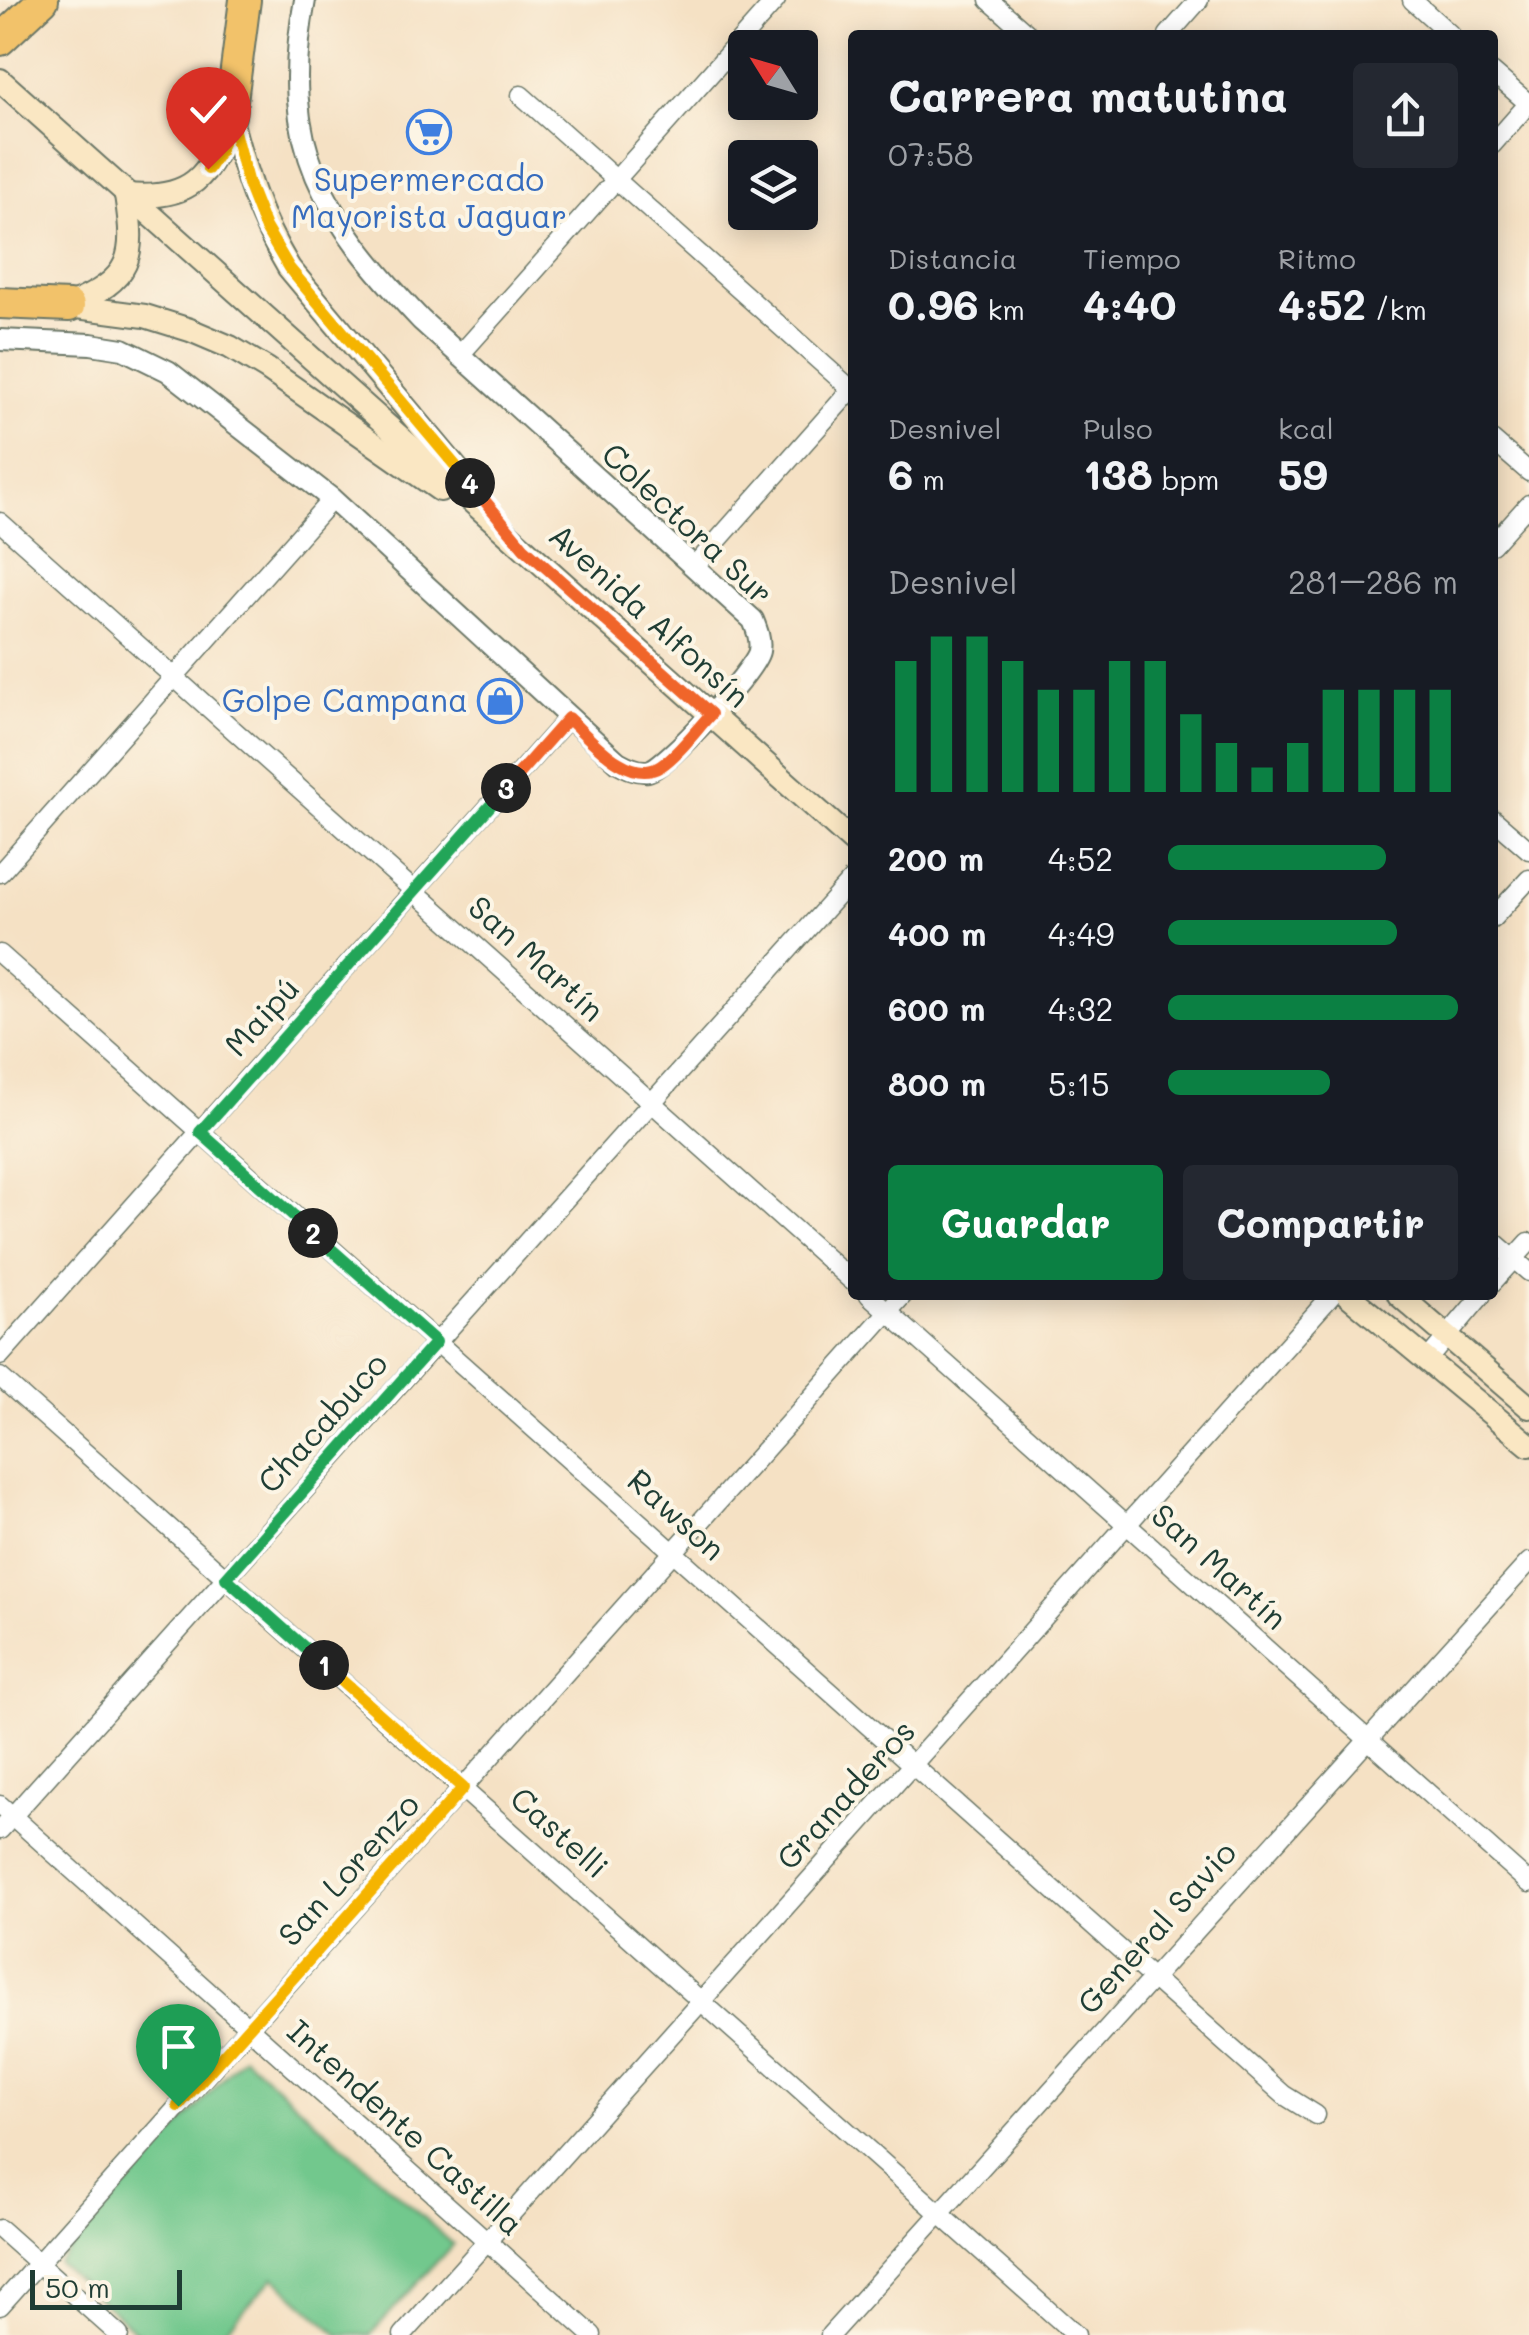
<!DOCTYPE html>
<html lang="es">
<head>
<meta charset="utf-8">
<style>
	body { margin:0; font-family:Mali,sans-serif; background:#242831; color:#f1f3f6; height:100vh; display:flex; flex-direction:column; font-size:38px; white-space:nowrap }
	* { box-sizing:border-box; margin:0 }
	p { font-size:32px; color:#9ea1a6 }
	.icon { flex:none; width:55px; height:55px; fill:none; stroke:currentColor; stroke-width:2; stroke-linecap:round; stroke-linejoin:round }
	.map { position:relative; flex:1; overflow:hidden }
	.details { position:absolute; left:848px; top:30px; width:650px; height:1270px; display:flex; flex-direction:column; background:#171b24; border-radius:10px; box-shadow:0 5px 25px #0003 }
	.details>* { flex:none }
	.needle { width:65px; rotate:307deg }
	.tools { position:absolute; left:728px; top:30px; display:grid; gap:20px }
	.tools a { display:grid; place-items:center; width:90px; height:90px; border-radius:10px; background:#171b24; box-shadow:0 5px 25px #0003; font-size:50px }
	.scale { position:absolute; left:30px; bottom:25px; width:152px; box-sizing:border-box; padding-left:10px; border:5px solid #1f3d34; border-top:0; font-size:28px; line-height:35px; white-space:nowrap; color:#1f3d34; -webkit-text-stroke:8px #fcf5e5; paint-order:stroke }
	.pin { position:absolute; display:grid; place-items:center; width:85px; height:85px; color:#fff; margin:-102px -42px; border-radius:50% 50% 50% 0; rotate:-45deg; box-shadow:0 0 10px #0007 }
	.pin .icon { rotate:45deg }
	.km { position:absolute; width:50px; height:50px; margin:-25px; border-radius:50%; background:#222; color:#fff; font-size:28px; line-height:50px; text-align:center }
	.round { display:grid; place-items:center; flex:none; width:105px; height:105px; border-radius:10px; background:#242831 }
	.summary { display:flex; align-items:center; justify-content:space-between; height:170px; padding:0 40px }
	h1 { font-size:45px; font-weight:700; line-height:75px }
	.figures { display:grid; grid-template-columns:repeat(3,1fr); gap:15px; height:170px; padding:10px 40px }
	.figures div { display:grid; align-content:center }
	.figures b { font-size:42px; font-weight:700 }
	.figures small { font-size:28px; font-weight:400 }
	.figures p { font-size:28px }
	.chart { height:280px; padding:20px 40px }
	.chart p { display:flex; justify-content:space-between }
	.chart svg { width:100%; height:180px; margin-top:10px; stroke:#0b8043; stroke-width:6 }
	.cta { display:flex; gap:20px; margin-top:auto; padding:20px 40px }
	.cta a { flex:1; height:115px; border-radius:10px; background:#0b8043; color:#fff; font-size:40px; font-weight:700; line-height:115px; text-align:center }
	.cta a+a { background:#242831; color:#f1f3f6 }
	ul { padding:0 40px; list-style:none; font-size:32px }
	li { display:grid; grid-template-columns:160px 120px 1fr; align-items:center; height:75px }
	li i { height:25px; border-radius:12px; background:#0b8043 }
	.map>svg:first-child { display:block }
	.green { fill:#72c88d; stroke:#488260; stroke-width:2.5 }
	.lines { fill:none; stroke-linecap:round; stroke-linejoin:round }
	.minor-casing { stroke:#6a7666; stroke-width:21 }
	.tertiary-casing { stroke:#6a7666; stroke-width:24 }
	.secondary-casing { stroke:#6a7666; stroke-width:26 }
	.motorway-casing { stroke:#6a7666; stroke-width:34 }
	.minor { stroke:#fff; stroke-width:18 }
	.tertiary { stroke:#fff; stroke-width:20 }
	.secondary { stroke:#fae7c3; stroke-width:22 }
	.motorway { stroke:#f2c26a; stroke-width:30 }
	.split-1-casing { stroke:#fff; stroke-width:20 }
	.split-2-casing { stroke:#fff; stroke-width:20 }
	.split-3-casing { stroke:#fff; stroke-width:20 }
	.split-4-casing { stroke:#fff; stroke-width:20 }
	.split-5-casing { stroke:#fff; stroke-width:20 }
	.split-1 { stroke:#f5b400; stroke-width:12 }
	.split-2 { stroke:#22a559; stroke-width:12 }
	.split-3 { stroke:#22a559; stroke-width:12 }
	.split-4 { stroke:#f0652b; stroke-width:12 }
	.split-5 { stroke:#f5b400; stroke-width:12 }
	.labels { text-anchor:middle; stroke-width:8; stroke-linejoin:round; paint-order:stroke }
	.shop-label { font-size:32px; fill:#366cbe; stroke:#fcf5e5 }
	.street-label { font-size:32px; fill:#1f3d34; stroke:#fcf5e5 }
</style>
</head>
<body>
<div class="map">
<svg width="1529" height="2335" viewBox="0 0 1529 2335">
	<rect width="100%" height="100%" fill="#fcf5e5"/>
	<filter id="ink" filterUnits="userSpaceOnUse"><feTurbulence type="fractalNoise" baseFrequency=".01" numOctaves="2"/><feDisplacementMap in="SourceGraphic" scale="20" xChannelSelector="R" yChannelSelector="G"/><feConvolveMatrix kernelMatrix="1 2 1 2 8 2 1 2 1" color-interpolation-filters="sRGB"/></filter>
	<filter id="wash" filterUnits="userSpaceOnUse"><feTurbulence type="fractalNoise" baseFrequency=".0048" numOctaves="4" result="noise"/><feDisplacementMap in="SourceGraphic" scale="40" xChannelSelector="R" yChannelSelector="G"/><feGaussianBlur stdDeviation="2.25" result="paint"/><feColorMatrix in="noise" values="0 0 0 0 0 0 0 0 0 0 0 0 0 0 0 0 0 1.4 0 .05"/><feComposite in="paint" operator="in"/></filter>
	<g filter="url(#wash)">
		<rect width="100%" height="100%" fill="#f5e1c4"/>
		<polygon class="green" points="243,2056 453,2244 370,2335 339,2335 274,2277 221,2335 140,2335 58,2263"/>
	</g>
	<g filter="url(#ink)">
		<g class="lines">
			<defs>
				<g id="minor">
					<polyline points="989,0 1029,35"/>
					<polyline points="1412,0 1451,35"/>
					<polyline points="1168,35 1199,0"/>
					<polyline points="1492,72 1528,103"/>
					<polyline points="521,95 852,390"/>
					<polyline points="1492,145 1529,103"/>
					<polyline points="459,356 776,0"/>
					<polyline points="1492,440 1529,472"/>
					<polyline points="0,522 852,1281"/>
					<polyline points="1492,545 1529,504"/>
					<polyline points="695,566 852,389"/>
					<polyline points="1492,818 1529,850"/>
					<polyline points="0,873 332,499"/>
					<polyline points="1492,919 1529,879"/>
					<polyline points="0,954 1284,2095 1316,2115"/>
					<polyline points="1492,1240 1529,1272"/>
					<polyline points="1492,1283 1529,1242"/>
					<polyline points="869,1295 1529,1883"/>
					<polyline points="0,1356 568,718"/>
					<polyline points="1428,1359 1482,1295"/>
					<polyline points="0,1377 1076,2335"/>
					<polyline points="0,1805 592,2335"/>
					<polyline points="0,1830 852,879"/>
					<polyline points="0,2229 119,2335"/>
					<polyline points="0,2306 903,1295"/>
					<polyline points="403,2335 1332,1295"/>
					<polyline points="830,2335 1529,1562"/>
				</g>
				<path id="tertiary" d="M0,340L91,344L123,349L168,371L332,499L618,762C627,767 637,772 648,771C665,769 756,669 759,651C761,640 757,630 753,620L421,320C324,218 277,146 305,0"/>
				<g id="secondary">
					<polyline points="0,80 852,841"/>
					<path d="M230,116C245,173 258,216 289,268L473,488"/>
					<path d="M126,195C190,201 212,177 229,118"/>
					<path d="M70,305C132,279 136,258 126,195"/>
					<polyline points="69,306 145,316 190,330 230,347 267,369 440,490"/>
					<polyline points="1348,1295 1529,1445"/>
					<polyline points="1399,1295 1529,1407"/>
				</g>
				<g id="motorway">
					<polyline points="0,40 43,0"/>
					<polyline points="230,116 245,0"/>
					<polyline points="0,303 69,306"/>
				</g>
			</defs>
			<use href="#minor" class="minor-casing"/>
			<use href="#tertiary" class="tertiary-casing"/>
			<use href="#secondary" class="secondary-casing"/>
			<use href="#motorway" class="motorway-casing"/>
			<use href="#minor" class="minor"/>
			<use href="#tertiary" class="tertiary"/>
			<use href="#secondary" class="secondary"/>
			<use href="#motorway" class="motorway"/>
		</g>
	</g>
	<g class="lines" filter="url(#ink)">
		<defs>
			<polyline id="split-1" points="178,2106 463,1788 324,1665"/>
			<polyline id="split-2" points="313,1233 436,1342 226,1578 324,1665"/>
			<polyline id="split-3" points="313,1233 200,1132 506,788"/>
			<path id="split-4" d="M470,483L524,548L711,714C696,730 679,754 661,766C629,787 589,737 568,718L506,788"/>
			<polyline id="split-5" points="208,169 219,152 230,116 248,184 265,227 289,268 470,483"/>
		</defs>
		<use href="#split-1" class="split-1-casing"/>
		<use href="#split-2" class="split-2-casing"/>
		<use href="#split-3" class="split-3-casing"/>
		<use href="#split-4" class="split-4-casing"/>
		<use href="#split-5" class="split-5-casing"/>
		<use href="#split-1" class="split-1"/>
		<use href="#split-2" class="split-2"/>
		<use href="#split-3" class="split-3"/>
		<use href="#split-4" class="split-4"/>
		<use href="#split-5" class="split-5"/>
	</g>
	<defs>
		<symbol id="supermarket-ring" viewBox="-11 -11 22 22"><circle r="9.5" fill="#fcf5e5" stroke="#3f7fe0" stroke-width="1.5"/><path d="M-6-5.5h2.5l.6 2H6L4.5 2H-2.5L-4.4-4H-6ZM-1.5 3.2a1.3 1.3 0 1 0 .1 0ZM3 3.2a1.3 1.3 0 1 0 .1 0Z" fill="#3f7fe0"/></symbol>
		<symbol id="shop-ring" viewBox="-11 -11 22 22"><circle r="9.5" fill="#fcf5e5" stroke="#3f7fe0" stroke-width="1.5"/><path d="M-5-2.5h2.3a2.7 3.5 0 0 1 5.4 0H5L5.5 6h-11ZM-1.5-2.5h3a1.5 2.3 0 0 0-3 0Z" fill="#3f7fe0"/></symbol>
	</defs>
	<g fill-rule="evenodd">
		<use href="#supermarket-ring" x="404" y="107" width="50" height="50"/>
		<use href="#shop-ring" x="475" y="676" width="50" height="50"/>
	</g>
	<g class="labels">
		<g class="shop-label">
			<text x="429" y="191">Supermercado<tspan x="429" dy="37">Mayorista Jaguar</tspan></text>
			<text x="468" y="712" text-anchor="end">Golpe Campana</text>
		</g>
		<g class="street-label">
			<text transform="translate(687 524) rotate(43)" y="11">Colectora Sur</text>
			<text transform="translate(649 616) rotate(42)" y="11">Avenida Alfonsín</text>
			<text transform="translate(536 959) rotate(42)" y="11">San Martín</text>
			<text transform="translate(262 1017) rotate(-48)" y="11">Maipú</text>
			<text transform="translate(323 1423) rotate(-48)" y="11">Chacabuco</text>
			<text transform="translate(676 1515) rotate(42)" y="11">Rawson</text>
			<text transform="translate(1219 1567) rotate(42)" y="11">San Martín</text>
			<text transform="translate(846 1795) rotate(-48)" y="11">Granaderos</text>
			<text transform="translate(559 1833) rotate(42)" y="11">Castelli</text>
			<text transform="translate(349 1870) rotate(-48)" y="11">San Lorenzo</text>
			<text transform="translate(1157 1928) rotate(-48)" y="11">General Savio</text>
			<text transform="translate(405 2128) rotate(42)" y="11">Intendente Castilla</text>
		</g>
	</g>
</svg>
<div class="tools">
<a><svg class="needle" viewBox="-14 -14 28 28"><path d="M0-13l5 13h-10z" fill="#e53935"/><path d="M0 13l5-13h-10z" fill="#9ea1a6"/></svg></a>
<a><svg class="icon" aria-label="layers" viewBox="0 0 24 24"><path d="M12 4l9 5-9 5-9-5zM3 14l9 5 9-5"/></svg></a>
</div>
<div class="scale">50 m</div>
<div class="pin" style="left:178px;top:2106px;background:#1e9e55"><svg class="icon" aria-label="arrive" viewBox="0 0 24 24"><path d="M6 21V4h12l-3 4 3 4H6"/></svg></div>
<div class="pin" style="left:208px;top:169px;background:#d93025"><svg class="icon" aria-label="check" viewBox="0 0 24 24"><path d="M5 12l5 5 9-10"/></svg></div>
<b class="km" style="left:324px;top:1665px">1</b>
<b class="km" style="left:313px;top:1233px">2</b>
<b class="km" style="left:506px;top:788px">3</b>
<b class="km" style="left:470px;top:483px">4</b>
<section class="details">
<div class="summary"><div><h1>Carrera matutina</h1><p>07:58</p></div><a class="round"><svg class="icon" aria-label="share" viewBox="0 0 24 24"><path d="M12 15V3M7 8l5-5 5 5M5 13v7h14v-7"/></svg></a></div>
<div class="figures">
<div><p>Distancia</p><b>0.96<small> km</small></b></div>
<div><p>Tiempo</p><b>4:40</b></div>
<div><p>Ritmo</p><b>4:52<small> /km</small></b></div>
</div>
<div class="figures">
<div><p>Desnivel</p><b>6<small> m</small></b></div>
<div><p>Pulso</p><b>138<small> bpm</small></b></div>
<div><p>kcal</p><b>59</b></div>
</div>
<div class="chart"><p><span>Desnivel</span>281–286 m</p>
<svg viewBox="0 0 160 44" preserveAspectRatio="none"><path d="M5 44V12M15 44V6M25 44V6M35 44V12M45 44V19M55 44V19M65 44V12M75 44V12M85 44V25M95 44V32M105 44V38M115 44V32M125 44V19M135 44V19M145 44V19M155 44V19"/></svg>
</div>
<ul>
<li><b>200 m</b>4:52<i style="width:75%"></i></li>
<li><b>400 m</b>4:49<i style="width:79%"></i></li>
<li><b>600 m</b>4:32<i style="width:100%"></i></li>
<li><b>800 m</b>5:15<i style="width:56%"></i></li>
</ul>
<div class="cta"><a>Guardar</a><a>Compartir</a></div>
</section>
</div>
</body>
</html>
